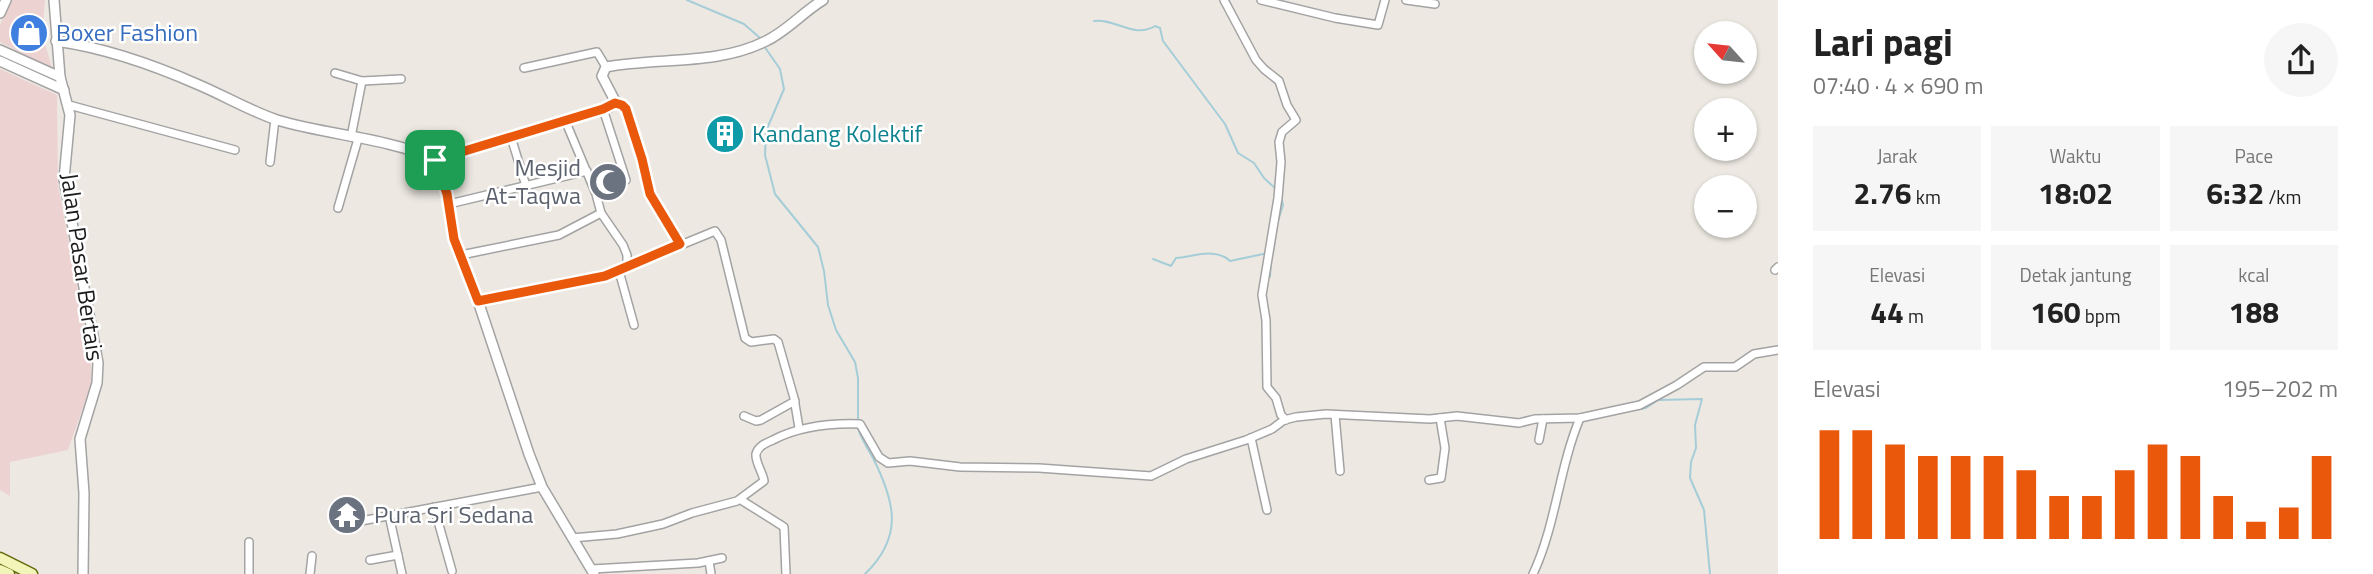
<!DOCTYPE html>
<html lang="id">
<head>
<meta charset="utf-8">
<style>
	body { margin:0; font-family:"Titillium Web",sans-serif; background:#f6f6f6; color:#222; height:100vh; display:flex; flex-direction:column; font-size:26px; white-space:nowrap }
	* { box-sizing:border-box; margin:0 }
	p { font-size:23px; color:#767676 }
	.icon { flex:none; width:38px; height:38px; fill:none; stroke:currentColor; stroke-width:2; stroke-linecap:round; stroke-linejoin:round }
	.map { position:relative; flex:1; overflow:hidden }
	.details { display:flex; flex-direction:column; background:#fff; width:595px }
	.details>* { flex:none }
	.needle { width:46px; rotate:297deg }
	.buttons { position:absolute; left:1694px; top:21px; display:grid; gap:14px }
	.buttons a { display:grid; place-items:center; width:63px; height:63px; border-radius:50%; background:#fff; box-shadow:0 2px 5px #0004; font-size:35px }
	.pin { position:absolute; display:grid; place-items:center; width:60px; height:60px; color:#fff; margin:-30px; border-radius:14px; box-shadow:0 4px 10px #0006 }
	.round { display:grid; place-items:center; flex:none; width:74px; height:74px; border-radius:37px; background:#f6f6f6 }
	.headline { display:flex; align-items:center; justify-content:space-between; height:119px; padding:0 35px }
	h1 { font-size:38px; font-weight:700; line-height:52px }
	.metrics { display:grid; grid-template-columns:repeat(3,1fr); gap:10px; height:119px; padding:7px 35px }
	.metrics div { display:grid; align-content:center; border-radius:0px; background:#f6f6f6; text-align:center }
	.metrics b { font-size:30px; font-weight:700 }
	.metrics small { font-size:19px; font-weight:400 }
	.metrics p { font-size:19px }
	.chart { height:196px; padding:14px 35px }
	.chart p { display:flex; justify-content:space-between }
	.chart svg { width:100%; height:126px; margin-top:7px; stroke:#ea580c; stroke-width:6 }
	main { display:flex; flex:1; min-height:0 }
	.map>svg:first-child { display:block }
	.commercial { fill:#edd2d2 }
	.lines { fill:none; stroke-linecap:round; stroke-linejoin:round }
	.stream { stroke:#a5cdd8; stroke-width:2 }
	.minor-casing { stroke:#a3a3a3; stroke-width:10 }
	.tertiary-casing { stroke:#a3a3a3; stroke-width:12 }
	.secondary-casing { stroke:#626a0b; stroke-width:13 }
	.minor { stroke:#fff; stroke-width:7 }
	.tertiary { stroke:#fff; stroke-width:9 }
	.secondary { stroke:#f3f5b8; stroke-width:10 }
	.route-casing { stroke:#fff; stroke-width:14 }
	.route { stroke:#ea580c; stroke-width:9 }
	.labels { text-anchor:middle; stroke-width:5; stroke-linejoin:round; paint-order:stroke }
	.shop-label { font-size:24px; fill:#366cbe; stroke:#fff; text-anchor:start }
	.culture-label { font-size:24px; fill:#0d838f; stroke:#fff; text-anchor:start }
	.worship-label { font-size:24px; fill:#5b616d; stroke:#fff; text-anchor:end }
	.street-label { font-size:24px; fill:#1c1c1c; stroke:#fff }
</style>
</head>
<body>
<main>
<div class="map">
<svg width="1778" height="574" viewBox="0 0 1778 574">
	<rect width="100%" height="100%" fill="#ede9e2"/>
	<g class="commercial">
		<polygon points="11,0 45,0 42,33 52,68 0,42 0,25"/>
		<polygon points="0,69 57,95 58,185 91,360 91,385 68,450 10,462 10,496 0,490"/>
	</g>
	<g class="lines">
		<g class="stream">
			<polyline points="687,0 744,24 760,38"/>
			<path d="M1094,21C1115,18 1134,39 1155,26L1160,28L1163,41L1225,124L1238,153L1254,163L1264,178L1276,189"/>
			<polyline points="764,46 780,69 784,89 766,131 765,155 775,194 818,247 824,271 828,305 836,330 855,362 858,378 858,423"/>
			<polyline points="1278,221 1283,205 1280,193"/>
			<polyline points="1273,252 1277,226"/>
			<path d="M1153,259L1171,266L1176,258C1193,257 1216,247 1230,261L1268,253"/>
			<polyline points="1270,277 1271,260"/>
			<polyline points="1634,410 1646,408 1658,400 1702,399 1695,425 1696,448 1691,462 1690,478 1704,510 1710,574"/>
			<path d="M858,428C861,439 868,449 873,458C895,502 904,536 865,574"/>
		</g>
		<defs>
			<g id="minor">
				<polyline points="1224,0 1256,60 1264,69 1279,81 1287,105 1296,120 1282,132 1279,142 1281,162 1278,198 1262,295 1266,320 1267,387 1276,398 1281,415 1286,420"/>
				<polyline points="1261,0 1335,18 1378,25 1385,0"/>
				<polyline points="1406,0 1435,4"/>
				<polyline points="524,68 597,52 606,67"/>
				<polyline points="335,73 362,81 351,137"/>
				<polyline points="362,81 401,79"/>
				<polyline points="615,103 622,105 626,109 642,159 650,194 680,245"/>
				<polyline points="69,105 235,150"/>
				<polyline points="603,109 626,180"/>
				<polyline points="565,120 596,194 601,213 623,245 627,255 627,268"/>
				<polyline points="511,137 526,186"/>
				<polyline points="270,162 275,119"/>
				<polyline points="449,204 587,171"/>
				<polyline points="338,208 358,139"/>
				<polyline points="461,255 559,235 601,213"/>
				<polyline points="1775,270 1778,267"/>
				<polyline points="619,271 634,325"/>
				<polyline points="478,301 605,276 715,231 721,240 745,338 751,342 774,339 778,342 794,398 799,428"/>
				<polyline points="1335,415 1340,471"/>
				<polyline points="744,416 756,421 761,420 795,401"/>
				<polyline points="1251,438 1267,510"/>
				<polyline points="1539,440 1543,419"/>
				<polyline points="1429,480 1441,478 1445,448 1440,418"/>
				<polyline points="741,500 784,527 786,574"/>
				<polyline points="434,507 452,571"/>
				<polyline points="389,515 402,574"/>
				<polyline points="361,521 542,487"/>
				<path d="M572,538L617,534L663,524L692,513L737,501L764,481C763,473 755,462 756,454C758,446 766,443 773,440C800,426 829,423 860,424L879,457L888,463L910,461L960,467L1039,468L1151,476L1186,459L1246,440L1272,429L1284,420L1296,417L1326,414L1430,419L1457,416L1519,423L1535,419L1580,418L1640,405L1677,385L1704,367H1735L1754,354L1778,350"/>
				<polyline points="370,560 398,555"/>
				<polyline points="709,561 711,574"/>
				<polyline points="592,569 698,563 722,558"/>
				<polyline points="249,574 249,542"/>
				<polyline points="310,574 312,556"/>
				<path d="M1533,574C1556,525 1559,468 1580,418"/>
			</g>
			<g id="tertiary">
				<polyline points="54,0 60,77 70,115 64,179 98,363 97,383 80,439 84,493 83,574"/>
				<polyline points="0,13 6,0"/>
				<path d="M56,41C106,48 154,65 199,85C225,96 250,111 277,120C328,135 385,138 433,158L447,195L454,238L478,301L529,454L542,487L594,574"/>
				<polyline points="0,50 60,77"/>
				<polyline points="0,61 64,90"/>
				<path d="M434,160L610,107L615,101L602,76L606,67C658,57 716,66 766,41C787,31 803,12 823,0"/>
			</g>
			<g id="secondary">
				<polyline points="0,558 32,574"/>
				<polyline points="0,570 9,574"/>
			</g>
		</defs>
		<use href="#minor" class="minor-casing"/>
		<use href="#tertiary" class="tertiary-casing"/>
		<use href="#secondary" class="secondary-casing"/>
		<use href="#minor" class="minor"/>
		<use href="#tertiary" class="tertiary"/>
		<use href="#secondary" class="secondary"/>
	</g>
	<g class="lines">
		<defs>
			<polygon id="route" points="615,103 622,105 626,109 642,159 650,194 680,244 605,276 478,301 454,239 447,194 435,160 603,109"/>
		</defs>
		<use href="#route" class="route-casing"/>
		<use href="#route" class="route"/>
	</g>
	<defs>
		<symbol id="shop-disc" viewBox="-11 -11 22 22"><circle r="9.5" fill="#3f7fe0" stroke="#fff"/><path d="M-5-2.5h2.3a2.7 3.5 0 0 1 5.4 0H5L5.5 6h-11ZM-1.5-2.5h3a1.5 2.3 0 0 0-3 0Z" fill="#fff"/></symbol>
		<symbol id="building-disc" viewBox="-11 -11 22 22"><circle r="9.5" fill="#0f9aa8" stroke="#fff"/><path d="M-4-6H4V6H1V3H-1V6H-4ZM-2.5-4.3h1.7v1.8h-1.7ZM.8-4.3h1.7v1.8H.8ZM-2.5-1h1.7V.8h-1.7ZM.8-1h1.7V.8H.8Z" fill="#fff"/></symbol>
		<symbol id="mosque-disc" viewBox="-11 -11 22 22"><circle r="9.5" fill="#6b7280" stroke="#fff"/><path d="M3.5-4.9A6 6 0 1 0 3.5 4.9A5 5 0 1 1 3.5-4.9Z" fill="#fff"/></symbol>
		<symbol id="temple-disc" viewBox="-11 -11 22 22"><circle r="9.5" fill="#6b7280" stroke="#fff"/><path d="M0-6L5-2H3V0L6.5 2.5H4V6H1.5V3h-3V6H-4V2.5H-6.5L-3 0V-2H-5Z" fill="#fff"/></symbol>
	</defs>
	<g fill-rule="evenodd">
		<use href="#shop-disc" x="7" y="11" width="44" height="44"/>
		<use href="#building-disc" x="703" y="112" width="44" height="44"/>
		<use href="#mosque-disc" x="586" y="160" width="44" height="44"/>
		<use href="#temple-disc" x="325" y="493" width="44" height="44"/>
	</g>
	<g class="labels">
		<g class="shop-label">
			<text x="56" y="41">Boxer Fashion</text>
		</g>
		<g class="culture-label">
			<text x="752" y="142">Kandang Kolektif</text>
		</g>
		<g class="worship-label">
			<text x="581" y="176">Mesjid<tspan x="581" dy="28">At-Taqwa</tspan></text>
			<text x="374" y="523" text-anchor="start">Pura Sri Sedana</text>
		</g>
		<g class="street-label">
			<text transform="translate(82 267) rotate(82)" y="8">Jalan Pasar Bertais</text>
		</g>
	</g>
</svg>
<div class="buttons">
<a><svg class="needle" viewBox="-14 -14 28 28"><path d="M0-13l5 13h-10z" fill="#e53935"/><path d="M0 13l5-13h-10z" fill="#767676"/></svg></a>
<a>+</a>
<a>−</a>
</div>
<div class="pin" style="left:435px;top:160px;background:#1e9e55"><svg class="icon" aria-label="arrive" viewBox="0 0 24 24"><path d="M6 21V4h12l-3 4 3 4H6"/></svg></div>
</div>
<section class="details">
<div class="headline"><div><h1>Lari pagi</h1><p>07:40 · 4 × 690 m</p></div><a class="round"><svg class="icon" aria-label="share" viewBox="0 0 24 24"><path d="M12 15V3M7 8l5-5 5 5M5 13v7h14v-7"/></svg></a></div>
<div class="metrics">
<div><p>Jarak</p><b>2.76<small> km</small></b></div>
<div><p>Waktu</p><b>18:02</b></div>
<div><p>Pace</p><b>6:32<small> /km</small></b></div>
</div>
<div class="metrics">
<div><p>Elevasi</p><b>44<small> m</small></b></div>
<div><p>Detak jantung</p><b>160<small> bpm</small></b></div>
<div><p>kcal</p><b>188</b></div>
</div>
<div class="chart"><p><span>Elevasi</span>195–202 m</p>
<svg viewBox="0 0 160 44" preserveAspectRatio="none"><path d="M5 44V6M15 44V6M25 44V11M35 44V15M45 44V15M55 44V15M65 44V20M75 44V29M85 44V29M95 44V20M105 44V11M115 44V15M125 44V29M135 44V38M145 44V33M155 44V15"/></svg>
</div>
</section>
</main>
</body>
</html>
